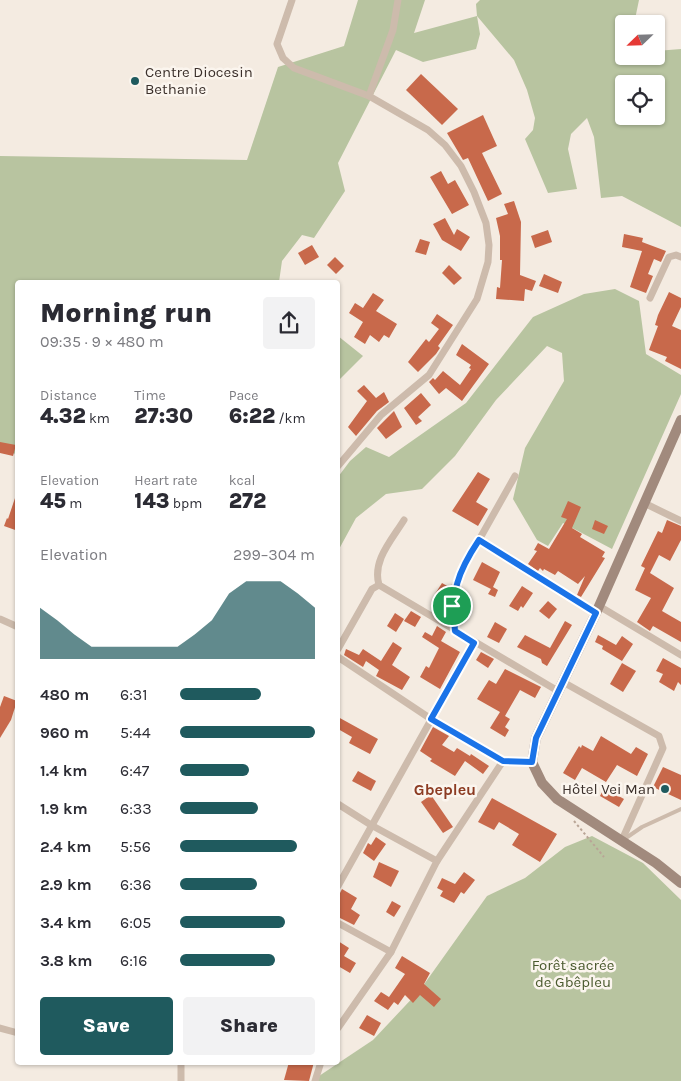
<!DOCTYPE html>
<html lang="en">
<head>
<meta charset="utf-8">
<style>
	body { margin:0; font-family:Karla,sans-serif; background:#f2f2f3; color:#2b2b33; height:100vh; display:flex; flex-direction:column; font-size:19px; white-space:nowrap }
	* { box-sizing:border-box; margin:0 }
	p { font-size:16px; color:#7c7c81 }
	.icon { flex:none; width:28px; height:28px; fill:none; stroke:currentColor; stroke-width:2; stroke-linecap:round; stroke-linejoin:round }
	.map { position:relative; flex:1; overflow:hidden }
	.sheet { position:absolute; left:15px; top:280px; width:325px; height:785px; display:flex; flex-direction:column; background:#fff; border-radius:5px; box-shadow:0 1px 4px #0004 }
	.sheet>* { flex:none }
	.needle { width:32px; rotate:247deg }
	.fabs { position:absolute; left:615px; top:15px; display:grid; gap:10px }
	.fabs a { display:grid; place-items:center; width:50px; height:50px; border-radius:5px; background:#fff; box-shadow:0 1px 4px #0004; font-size:25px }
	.pin { position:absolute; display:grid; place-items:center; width:42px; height:42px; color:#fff; margin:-21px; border:2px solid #fff; border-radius:50%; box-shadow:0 1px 5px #0007 }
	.round { display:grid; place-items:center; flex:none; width:52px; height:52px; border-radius:5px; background:#f2f2f3 }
	.headline { display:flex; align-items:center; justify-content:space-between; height:85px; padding:0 25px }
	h1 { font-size:28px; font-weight:800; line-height:38px }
	.metrics { display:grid; grid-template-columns:repeat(3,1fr); gap:8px; height:85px; padding:5px 25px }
	.metrics div { display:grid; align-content:center }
	.metrics b { font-size:21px; font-weight:800 }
	.metrics small { font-size:14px; font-weight:400 }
	.metrics p { font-size:14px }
	.chart { height:140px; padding:10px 25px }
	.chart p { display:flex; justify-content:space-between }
	.chart svg { width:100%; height:90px; margin-top:5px; fill:#1f5a5e; opacity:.7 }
	.primary-button { display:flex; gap:10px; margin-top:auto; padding:10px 25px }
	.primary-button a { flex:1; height:58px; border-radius:5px; background:#1f5a5e; color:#fff; font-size:20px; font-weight:800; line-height:58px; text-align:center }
	.primary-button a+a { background:#f2f2f3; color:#2b2b33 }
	ul { padding:0 25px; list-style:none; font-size:16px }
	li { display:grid; grid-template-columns:80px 60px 1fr; align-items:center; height:38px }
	li i { height:12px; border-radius:6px; background:#1f5a5e }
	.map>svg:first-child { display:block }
	.green { fill:#b8c4a0; fill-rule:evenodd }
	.building { fill:#c8694b }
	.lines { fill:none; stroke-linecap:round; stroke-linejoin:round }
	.path { stroke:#b9a596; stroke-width:2; stroke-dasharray:2.5 2.5; stroke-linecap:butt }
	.lane { stroke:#cdbbac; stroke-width:4 }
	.street { stroke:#cdbbac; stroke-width:7 }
	.secondary { stroke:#a18a7d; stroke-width:10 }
	.route-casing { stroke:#fff; stroke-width:10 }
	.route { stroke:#1a73e8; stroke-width:6 }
	.poi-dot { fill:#1f5a5e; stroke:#fbf5ee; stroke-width:2 }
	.labels { text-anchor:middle; stroke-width:5; stroke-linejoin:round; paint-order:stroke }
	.poi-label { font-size:15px; fill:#3b302b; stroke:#fbf5ee; text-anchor:start }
	.park-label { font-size:15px; fill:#4a5a2e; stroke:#fbf5ee }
	.neighbourhood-label { font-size:16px; font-weight:bold; fill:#8c3b22; stroke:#fbf5ee }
</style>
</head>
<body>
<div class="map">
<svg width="681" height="1081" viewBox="0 0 681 1081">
	<rect width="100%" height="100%" fill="#f4ebe1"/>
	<g class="green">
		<path d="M358,0H425L414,33L477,16L476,4L480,0H639L634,24H624V56H656V51L681,49V227L622,196L601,198L594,137L587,118L571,134L568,149L577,189L548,193L525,139L533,130L535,118L527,90L514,60L477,16L480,34L476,49L423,62L396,50L338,163L345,191L314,238L302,235L282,261L279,282H18L17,454L0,451V156L247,160L278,67L344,46ZM624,84H656V116H624Z"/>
		<polygon points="615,289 639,301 646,354 681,375 681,394 612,549 563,523 548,546 537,540 513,499 525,448 564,381 562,353 547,346 496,400 455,456 422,489 386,494 356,518 338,551 338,477 350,461 366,447 389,457 466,403 533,317 584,294"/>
		<polygon points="338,336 363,356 338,381"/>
		<polygon points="592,836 643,863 681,900 681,1081 316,1081 316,1078 373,1040 420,990 487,896 525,878 565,847"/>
	</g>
	<g class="building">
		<polygon points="421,74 458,109 442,125 406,90"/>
		<polygon points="483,115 497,146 482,153 502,194 488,201 468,158 463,160 447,133"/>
		<polygon points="441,171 448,184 455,180 469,205 452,214 430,177"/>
		<polygon points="514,201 521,222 520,275 536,281 532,291 525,289 524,301 496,299 497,287 500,288 502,260 500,260 500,236 496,218 508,214 504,204"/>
		<polygon points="445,218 454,235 457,229 470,237 461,251 442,240 433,224"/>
		<polygon points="548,230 552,242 535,248 531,236"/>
		<polygon points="624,234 643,238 642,242 666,251 661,262 654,259 648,274 653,276 646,293 630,287 642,251 622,247"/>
		<polygon points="420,239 430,242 426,255 415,252"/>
		<polygon points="312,245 319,257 305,265 298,253"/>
		<polygon points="335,257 344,266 336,274 327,265"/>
		<polygon points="449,265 462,278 454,285 442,273"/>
		<polygon points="544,274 562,282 558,293 539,286"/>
		<polygon points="669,292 681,298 681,307 672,326 681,330 681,369 665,361 667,357 649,350 658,326 655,325 658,315"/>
		<polygon points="373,293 384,300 376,311 397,324 389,338 384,335 379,342 370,335 365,344 354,337 363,322 349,313 355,303 363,308"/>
		<polygon points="437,314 453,325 438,346 440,348 436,354 418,372 408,362 426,339 429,342 439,329 431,323"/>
		<polygon points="462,344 489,364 462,401 446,388 439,394 429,382 433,378 435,380 443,371 460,385 471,369 469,368 471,365 456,355"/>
		<polygon points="364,385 376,398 384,392 389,402 377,411 356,436 348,427 367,401 357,391"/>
		<polygon points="421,393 431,405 418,417 422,421 416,425 404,408"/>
		<polygon points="394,411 402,427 386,439 377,428"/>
		<polygon points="0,442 16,445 13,456 0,453"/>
		<polygon points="478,472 490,479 476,502 488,509 478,526 452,511"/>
		<polygon points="16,495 18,495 18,531 4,526 7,518 8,519"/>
		<polygon points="568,501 581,507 572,528 582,534 580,537 605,552 602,557 605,558 581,597 577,595 585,576 578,584 558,571 555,575 544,569 543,571 540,568 538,571 528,564 537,551 534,550 538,543 549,549 567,519 561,517"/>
		<polygon points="595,520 608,526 604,534 592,529"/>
		<polygon points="667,520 681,526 681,540 670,561 659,555 650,573 674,588 662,611 681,622 681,642 653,626 650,631 637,622 651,598 635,590 645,568 641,566 658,531 662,533"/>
		<polygon points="482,562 500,572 493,587 498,590 495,597 488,594 491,589 473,580"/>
		<polygon points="442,583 449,587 445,600 435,594"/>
		<polygon points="522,586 533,593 523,608 521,606 518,611 509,606"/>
		<polygon points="548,601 557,609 549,619 539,611"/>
		<polygon points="411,611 421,617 415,627 404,621"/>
		<polygon points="395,613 404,619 396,632 387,626"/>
		<polygon points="565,621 572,625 547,666 542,663 541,659 517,647 525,635 550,648"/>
		<polygon points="495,622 507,629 499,643 487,637"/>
		<polygon points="437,626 446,632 441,641 460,652 440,689 420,677 426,666 429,668 439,648 422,637 425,632 432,636"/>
		<polygon points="598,635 616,645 622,636 633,644 622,661 602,649 603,646 595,642"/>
		<polygon points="393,642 402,648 392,665 410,677 402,690 376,676 379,670 366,661 363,667 344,655 346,649 359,655 363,649 381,661"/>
		<polygon points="481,652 494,659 488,668 476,660"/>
		<polygon points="663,658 681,668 681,685 678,682 674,691 659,682 663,674 656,671"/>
		<polygon points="622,663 636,671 623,692 610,684"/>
		<polygon points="505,669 541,687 535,698 520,690 505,716 510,719 505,727 509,730 505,737 490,728 500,712 477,699 489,680 496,684"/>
		<polygon points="4,696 17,701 11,720 0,738 0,707"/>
		<polygon points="338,717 378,739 370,754 349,743 352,737 338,729"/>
		<polygon points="433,727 449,736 442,745 454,752 457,748 470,756 471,754 489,766 483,774 465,761 455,776 430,761 432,759 420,751"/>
		<polygon points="601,736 631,754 636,747 648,754 637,776 617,765 606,782 582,768 575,780 563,773 579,746 581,748 582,745 593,751"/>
		<polygon points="663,767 681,775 681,800 653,787"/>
		<polygon points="358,771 376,781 371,791 352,781"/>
		<polygon points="604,788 624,799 619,807 600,796"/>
		<polygon points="431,795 453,827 443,833 421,802"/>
		<polygon points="492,798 557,834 540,862 512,845 519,834 499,822 494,830 478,822"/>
		<polygon points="376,837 386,844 374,861 363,853 368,843 371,845"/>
		<polygon points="379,862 399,871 391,887 373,877"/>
		<polygon points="464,872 475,880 464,894 461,892 454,903 440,896 443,891 437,888 442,878 455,884"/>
		<polygon points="342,889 357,898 351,909 360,915 354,925 338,917 338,897"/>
		<polygon points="392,901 401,906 394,917 386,912"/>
		<polygon points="338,941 349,948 344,956 356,963 350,973 338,966"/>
		<polygon points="402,956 430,973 424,984 441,999 434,1007 420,995 413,1003 405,995 398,1005 394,1002 388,1010 374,1001 381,992 389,997 405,974 395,968"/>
		<polygon points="367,1015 381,1023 374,1036 359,1028"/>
		<polygon points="289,1062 314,1062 309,1081 284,1080"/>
	</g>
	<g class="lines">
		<polyline class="path" points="574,821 604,857"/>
		<polyline class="lane" points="623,840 642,827 681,809"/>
		<g class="street">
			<polyline points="292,0 277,44 283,58 294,68 369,96"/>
			<polyline points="650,298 669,257 676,255 681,257"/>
			<polyline points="338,466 381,415 429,375 477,299 488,262 489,245 486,223 474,192 461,166 445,145 428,130 369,96 393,30 398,0"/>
			<polyline points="644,503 681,521"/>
			<path d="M404,520C391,541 372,561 379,585L558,691"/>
			<polyline points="479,540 596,613"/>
			<polyline points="599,606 681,655"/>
			<polyline points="0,619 18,627"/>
			<polyline points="455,631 453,606 454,588 464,563 479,540 515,476"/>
			<polyline points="338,649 372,589 379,585"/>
			<polyline points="338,657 431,719 503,761 532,762"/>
			<polyline points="563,682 659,736 663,748 622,840"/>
			<polyline points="338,804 371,825 437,861"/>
			<polyline points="338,886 474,643"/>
			<polyline points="338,923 391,952"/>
			<polyline points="0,1028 18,1033"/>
			<polyline points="338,1028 391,952 437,861 503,761"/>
			<polyline points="181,1062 181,1081"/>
			<polyline points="315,1081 321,1062"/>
		</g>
		<polyline class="secondary" points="681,420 596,613 536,738 532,762 542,783 557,799 656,863 681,883"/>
	</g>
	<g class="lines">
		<defs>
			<path id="route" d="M479,540L596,613L536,738L532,762L503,761L431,719L474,643L455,631C451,592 457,573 479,540Z"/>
		</defs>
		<use href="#route" class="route-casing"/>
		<use href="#route" class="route"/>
	</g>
	<g class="poi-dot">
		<circle cx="135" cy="81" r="5"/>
		<circle cx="665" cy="789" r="5"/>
	</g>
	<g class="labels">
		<g class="poi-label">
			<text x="145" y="77">Centre Diocesin<tspan x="145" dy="17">Bethanie</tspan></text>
			<text x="655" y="794" text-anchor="end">Hôtel Vei Man</text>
		</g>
		<g class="park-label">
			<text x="573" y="970">Forêt sacrée<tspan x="573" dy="17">de Gbêpleu</tspan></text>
		</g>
		<g class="neighbourhood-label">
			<text x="445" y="795">Gbepleu</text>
		</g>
	</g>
</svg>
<div class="fabs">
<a><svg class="needle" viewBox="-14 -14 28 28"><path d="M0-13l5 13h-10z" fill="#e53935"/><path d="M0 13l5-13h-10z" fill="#7c7c81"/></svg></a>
<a><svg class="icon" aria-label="locate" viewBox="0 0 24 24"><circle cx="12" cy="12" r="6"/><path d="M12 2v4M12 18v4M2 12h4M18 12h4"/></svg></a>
</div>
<div class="pin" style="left:452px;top:606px;background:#1e9e55"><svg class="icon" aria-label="arrive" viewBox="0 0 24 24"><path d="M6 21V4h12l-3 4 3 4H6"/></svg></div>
<section class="sheet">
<div class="headline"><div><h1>Morning run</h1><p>09:35 · 9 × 480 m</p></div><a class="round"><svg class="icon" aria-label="share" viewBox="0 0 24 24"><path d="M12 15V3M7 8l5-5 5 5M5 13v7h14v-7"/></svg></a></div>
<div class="metrics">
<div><p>Distance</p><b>4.32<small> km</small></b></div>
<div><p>Time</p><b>27:30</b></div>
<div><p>Pace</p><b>6:22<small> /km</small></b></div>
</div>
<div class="metrics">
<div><p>Elevation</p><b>45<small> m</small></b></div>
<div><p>Heart rate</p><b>143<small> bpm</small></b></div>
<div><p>kcal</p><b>272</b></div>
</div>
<div class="chart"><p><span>Elevation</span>299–304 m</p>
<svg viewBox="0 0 160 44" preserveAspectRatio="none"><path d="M0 44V19L10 25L20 32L30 38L40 38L50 38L60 38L70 38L80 38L90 32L100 25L110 12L120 6L130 6L140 6L150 12L160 19V44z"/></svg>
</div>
<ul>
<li><b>480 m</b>6:31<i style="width:60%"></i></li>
<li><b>960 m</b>5:44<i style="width:100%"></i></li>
<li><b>1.4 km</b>6:47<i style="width:51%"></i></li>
<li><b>1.9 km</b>6:33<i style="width:58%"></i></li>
<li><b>2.4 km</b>5:56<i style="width:87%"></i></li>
<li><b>2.9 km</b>6:36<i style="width:57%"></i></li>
<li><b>3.4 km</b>6:05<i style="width:78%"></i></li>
<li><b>3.8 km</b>6:16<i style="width:70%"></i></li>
</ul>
<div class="primary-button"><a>Save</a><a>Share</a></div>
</section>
</div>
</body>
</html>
